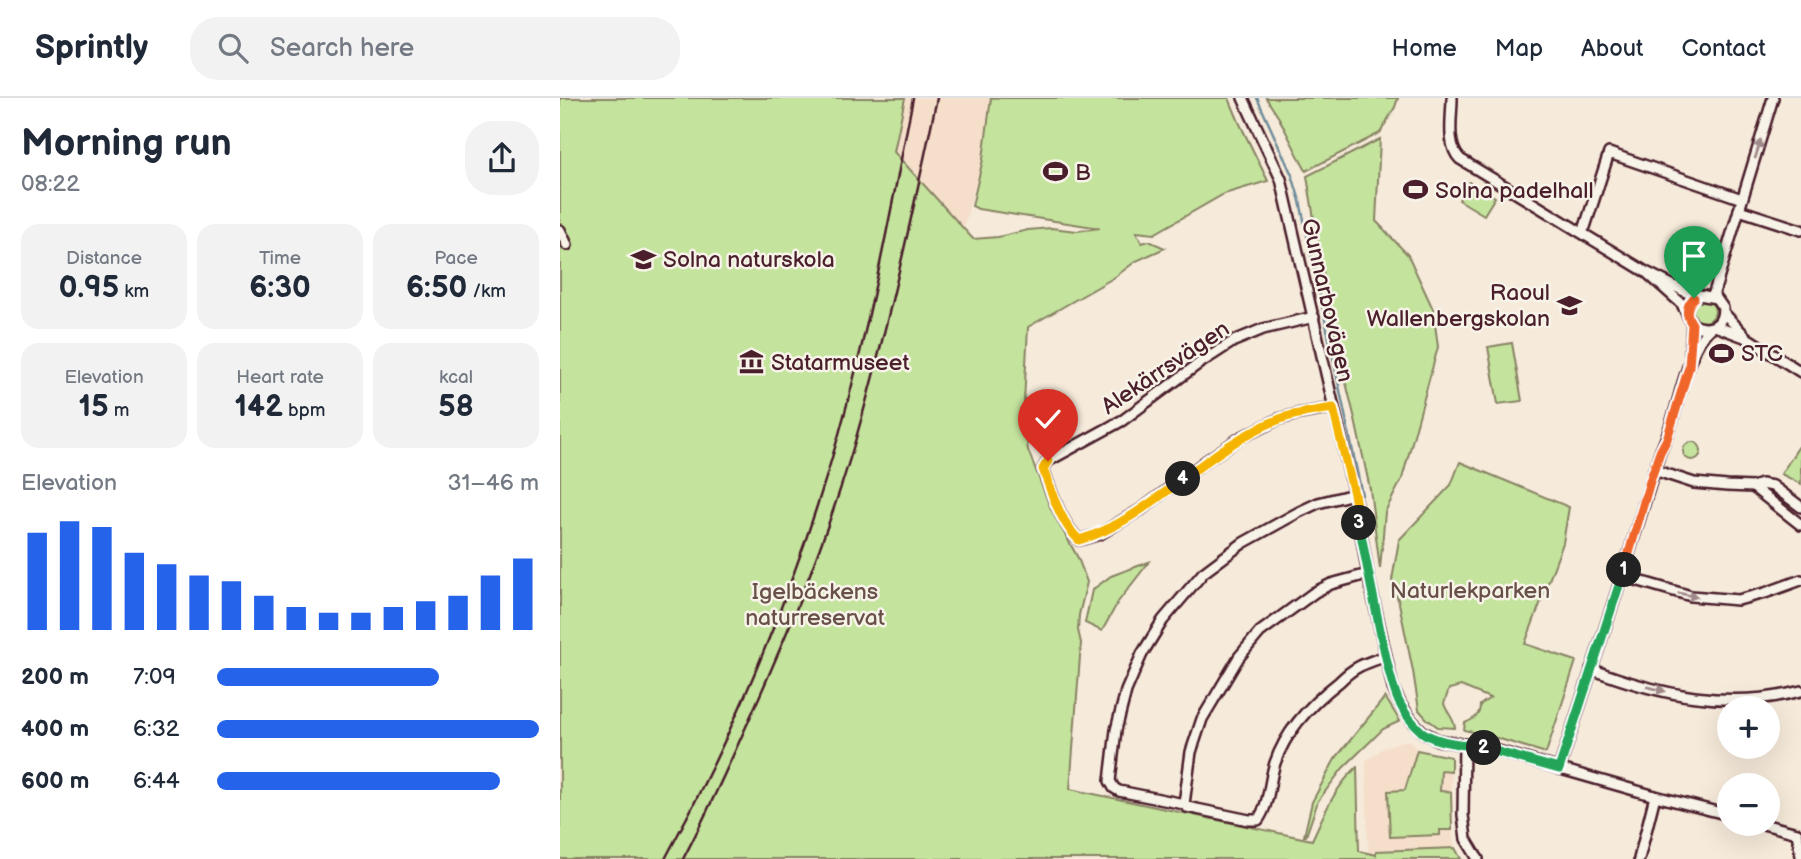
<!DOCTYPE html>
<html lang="en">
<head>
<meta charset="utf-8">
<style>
	body { margin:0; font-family:"Balsamiq Sans",sans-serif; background:#f2f2f3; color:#1f2937; height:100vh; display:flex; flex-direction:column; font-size:26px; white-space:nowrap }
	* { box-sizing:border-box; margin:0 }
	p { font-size:23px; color:#747a83 }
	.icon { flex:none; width:38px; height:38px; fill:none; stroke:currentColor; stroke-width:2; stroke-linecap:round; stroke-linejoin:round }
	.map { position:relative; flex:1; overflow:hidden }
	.drawer { display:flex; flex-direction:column; background:#fff; width:560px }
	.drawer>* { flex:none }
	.controls { position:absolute; left:1157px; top:598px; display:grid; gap:14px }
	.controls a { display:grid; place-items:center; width:63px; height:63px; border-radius:50%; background:#fff; box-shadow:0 7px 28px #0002; font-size:35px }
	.pin { position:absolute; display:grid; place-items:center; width:60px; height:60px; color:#fff; margin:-72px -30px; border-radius:50% 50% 50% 0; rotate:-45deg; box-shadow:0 0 7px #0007 }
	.pin .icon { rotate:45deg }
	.km { position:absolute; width:35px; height:35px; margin:-18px; border-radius:50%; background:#222; color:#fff; font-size:19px; line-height:35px; text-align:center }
	.round { display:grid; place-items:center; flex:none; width:74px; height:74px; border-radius:28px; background:#f2f2f3 }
	.overview { display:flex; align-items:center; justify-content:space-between; height:119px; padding:0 21px }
	h1 { font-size:38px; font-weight:600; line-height:52px }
	.metrics { display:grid; grid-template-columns:repeat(3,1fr); gap:10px; height:119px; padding:7px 21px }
	.metrics div { display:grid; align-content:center; border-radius:18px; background:#f2f2f3; text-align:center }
	.metrics b { font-size:30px; font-weight:600 }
	.metrics small { font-size:19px; font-weight:400 }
	.metrics p { font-size:19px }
	.chart { height:196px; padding:14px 21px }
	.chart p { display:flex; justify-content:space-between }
	.chart svg { width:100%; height:126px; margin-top:7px; stroke:#2563eb; stroke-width:6 }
	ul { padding:0 21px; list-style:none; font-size:23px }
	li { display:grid; grid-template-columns:112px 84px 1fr; align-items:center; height:52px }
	li i { height:18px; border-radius:9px; background:#2563eb }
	header { display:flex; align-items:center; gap:42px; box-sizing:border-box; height:98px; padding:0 35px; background:#fff; border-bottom:2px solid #e0e1e3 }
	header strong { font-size:33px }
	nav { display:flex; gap:38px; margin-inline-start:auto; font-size:24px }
	.search { width:490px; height:63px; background:#f2f2f3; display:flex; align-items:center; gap:18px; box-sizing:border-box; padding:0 24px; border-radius:28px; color:#747a83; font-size:26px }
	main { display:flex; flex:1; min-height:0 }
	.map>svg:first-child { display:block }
	.built { fill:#f5dfca }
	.green { fill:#c4e49d; stroke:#878264; stroke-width:2 }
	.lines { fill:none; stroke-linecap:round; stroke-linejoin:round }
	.stream { stroke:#6f8c9b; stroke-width:2.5 }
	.street-casing { stroke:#4a1f2b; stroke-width:14 }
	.street { stroke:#f7f3e8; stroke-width:9 }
	.rail { stroke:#4a1f2b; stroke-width:2.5 }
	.oneway { fill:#a0898a }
	.split-1-casing { stroke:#fff; stroke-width:14 }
	.split-2-casing { stroke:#fff; stroke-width:14 }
	.split-3-casing { stroke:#fff; stroke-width:14 }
	.split-4-casing { stroke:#fff; stroke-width:14 }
	.split-5-casing { stroke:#fff; stroke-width:14 }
	.split-1 { stroke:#f0652b; stroke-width:9 }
	.split-2 { stroke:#22a559; stroke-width:9 }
	.split-3 { stroke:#22a559; stroke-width:9 }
	.split-4 { stroke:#f5b400; stroke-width:9 }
	.split-5 { stroke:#f5b400; stroke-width:9 }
	.labels { text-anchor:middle; stroke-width:5; stroke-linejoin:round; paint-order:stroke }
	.poi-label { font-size:23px; fill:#4a1f2b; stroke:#f7f3e8; text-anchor:start }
	.street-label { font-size:23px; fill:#4a1f2b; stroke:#f7f3e8 }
	.park-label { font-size:23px; fill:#685048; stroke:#f7f3e8 }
</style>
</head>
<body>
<header>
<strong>Sprintly</strong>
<div class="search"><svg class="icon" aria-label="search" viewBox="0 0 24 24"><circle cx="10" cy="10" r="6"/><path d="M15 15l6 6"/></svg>Search here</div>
<nav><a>Home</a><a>Map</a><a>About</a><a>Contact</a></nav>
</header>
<main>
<section class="drawer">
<div class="overview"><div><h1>Morning run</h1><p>08:22</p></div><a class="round"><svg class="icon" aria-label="share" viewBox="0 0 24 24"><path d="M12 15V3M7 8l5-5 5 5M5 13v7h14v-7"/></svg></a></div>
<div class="metrics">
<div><p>Distance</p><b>0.95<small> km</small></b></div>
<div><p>Time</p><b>6:30</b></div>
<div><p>Pace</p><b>6:50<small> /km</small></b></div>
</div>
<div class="metrics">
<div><p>Elevation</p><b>15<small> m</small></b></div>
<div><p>Heart rate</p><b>142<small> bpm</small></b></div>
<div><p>kcal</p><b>58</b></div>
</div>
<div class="chart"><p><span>Elevation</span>31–46 m</p>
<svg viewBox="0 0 160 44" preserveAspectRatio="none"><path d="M5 44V10M15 44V6M25 44V8M35 44V17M45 44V21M55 44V25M65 44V27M75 44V32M85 44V36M95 44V38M105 44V38M115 44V36M125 44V34M135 44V32M145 44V25M155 44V19"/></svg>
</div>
<ul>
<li><b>200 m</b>7:09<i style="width:69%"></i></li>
<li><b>400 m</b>6:32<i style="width:100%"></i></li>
<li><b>600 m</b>6:44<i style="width:88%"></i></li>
</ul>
</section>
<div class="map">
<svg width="1241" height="761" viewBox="0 0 1241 761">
	<rect width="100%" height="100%" fill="#f6eada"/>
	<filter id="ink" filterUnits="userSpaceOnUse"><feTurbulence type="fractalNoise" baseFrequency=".0143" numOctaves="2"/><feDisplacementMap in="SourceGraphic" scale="14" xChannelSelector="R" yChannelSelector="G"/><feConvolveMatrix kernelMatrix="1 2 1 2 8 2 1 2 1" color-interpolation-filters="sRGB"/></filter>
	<g filter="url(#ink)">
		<g class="built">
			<polygon points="345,0 431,0 423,61 397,153 95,761 309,180"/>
			<polygon points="841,643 850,643 857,652 891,659 892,732 895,750 901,761 826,761 808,755 806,663 823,650"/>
		</g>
		<g class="green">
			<path d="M0,0H345L334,54L413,141L438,139L468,132L491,130L517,133L540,130L418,111L412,108L423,61L431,0H669L679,24L708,83L664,96L594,136L576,134L582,145L589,143L605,150L576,163L555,179L468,229L464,304L465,329L468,352L491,411L518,460L527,484L519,517L518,532L521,545L510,691L752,742C764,716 775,689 797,669L799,753L816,757V753L895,750L901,761H0Z"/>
			<polygon points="706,0 838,0 835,9 820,35 746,73 719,20"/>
			<polygon points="820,41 816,123 848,157 873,211 878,249 842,381 825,414 820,471 810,391 794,317 778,252 761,163 747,78"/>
			<polygon points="909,84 935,99 924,117 899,102"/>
			<circle cx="1144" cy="213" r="11"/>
			<polygon points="952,245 962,303 938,306 928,249"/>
			<circle cx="1132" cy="353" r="9"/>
			<polygon points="1241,345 1241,386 1221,376"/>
			<path d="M900,364L1009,409L1003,445L965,546L1016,563L986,655L930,638L904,632L905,625C914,621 920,618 920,607L930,600L901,588L889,591L884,606C887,615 894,620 895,630L878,629L867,621L859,612L853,573L839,505L832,482L839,442L891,387Z"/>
			<polygon points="589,464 558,504 542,533 525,525 532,492 551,478"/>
			<polygon points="825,599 840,623 823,631 783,670 758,703 746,738 744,738 752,704 775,661"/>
			<polygon points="857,652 891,659 891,673 881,672 880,693 891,694 892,732 880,732 880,737 830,739 828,693 845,692"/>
		</g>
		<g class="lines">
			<polyline class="stream" points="697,0 732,77 740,103 802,397"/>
			<defs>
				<g id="street">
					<polyline points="683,0 721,81 794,396 808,476 826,558 833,590 841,607 852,623 863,634 878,642 931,651 1095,698 1169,717"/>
					<path d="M892,0C892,19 886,47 900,61L1086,174L1128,195L1156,200L1163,210C1163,230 1148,234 1132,226L1122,206L1086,174"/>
					<polyline points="1179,112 1241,132"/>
					<polyline points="1025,129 1049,55 1182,101"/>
					<polyline points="0,132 7,147"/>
					<polyline points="1153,198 1213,0"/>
					<polyline points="1163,214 1186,239"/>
					<path d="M754,219L703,231L674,243L637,267L563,322L488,363L483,371C492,395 500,424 519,442L540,436L582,411L646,363L680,340L719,321L738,316L773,310"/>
					<polyline points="1155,228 1187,240 1241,274"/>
					<polyline points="1130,256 1132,226"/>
					<polyline points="1094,372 1134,385 1167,388 1193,389 1201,386 1213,388 1241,409"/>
					<polyline points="1193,389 1241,427"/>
					<path d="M794,396L758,405L739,414L683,445L643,475L603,522L582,556L566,593L556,632L550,683L554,690L559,693L624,706L627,709L689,722H698C710,705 709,683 715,665C726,632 752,605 779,584C785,578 792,572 800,568C808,564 818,561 826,558"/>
					<polyline points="1062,478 1131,498 1178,502 1205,495 1241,482"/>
					<path d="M1031,571C1099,597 1169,612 1241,593"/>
					<polyline points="904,646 903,717 906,741 918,761"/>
					<path d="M999,671L1062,478L1100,354C1119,319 1123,255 1150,230"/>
					<polyline points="624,706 631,654 642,621 679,559 700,534 755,494 771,486 808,476"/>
					<polyline points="1203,726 1237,735"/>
					<polyline points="1237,735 1241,758"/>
					<polyline points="1079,761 1095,698"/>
				</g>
			</defs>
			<use href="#street" class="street-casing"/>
			<use href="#street" class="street"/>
			<g class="rail">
				<path d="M105,761C178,627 237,483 279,336C310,225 331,113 353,0"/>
				<path d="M123,761C147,716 168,669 189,622C230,531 268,437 296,340C328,228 353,114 377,0"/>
			</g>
		</g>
		<defs><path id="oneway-solid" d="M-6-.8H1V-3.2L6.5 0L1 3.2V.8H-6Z" transform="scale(1.75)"/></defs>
		<g class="oneway">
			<use href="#oneway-solid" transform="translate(1198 51) rotate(-73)"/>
			<use href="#oneway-solid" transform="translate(1128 497) rotate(12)"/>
			<use href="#oneway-solid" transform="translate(1096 591) rotate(14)"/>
		</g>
	</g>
	<g class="lines" filter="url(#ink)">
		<defs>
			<path id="split-1" d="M1064,472L1091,380L1100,354L1107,341L1129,269L1132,226C1125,216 1126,208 1134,200"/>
			<polyline id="split-2" points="924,650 999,671 1064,472"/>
			<path id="split-3" d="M799,425C806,464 814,503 822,542C827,562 830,584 839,604C844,614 853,626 862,634C879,646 904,646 924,650"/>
			<path id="split-4" d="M623,381C653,358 684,335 720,321C736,315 755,313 773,310L794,396L799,425"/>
			<path id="split-5" d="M488,363L483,371C492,395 500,424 519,442C558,431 591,405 623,381"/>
		</defs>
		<use href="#split-1" class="split-1-casing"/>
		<use href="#split-2" class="split-2-casing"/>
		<use href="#split-3" class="split-3-casing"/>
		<use href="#split-4" class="split-4-casing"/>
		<use href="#split-5" class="split-5-casing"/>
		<use href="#split-1" class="split-1"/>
		<use href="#split-2" class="split-2"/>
		<use href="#split-3" class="split-3"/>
		<use href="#split-4" class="split-4"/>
		<use href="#split-5" class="split-5"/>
	</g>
	<defs>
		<symbol id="stadium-bare" viewBox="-9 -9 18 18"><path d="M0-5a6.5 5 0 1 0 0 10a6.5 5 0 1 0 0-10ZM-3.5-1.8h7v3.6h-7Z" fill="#4a1f2b" stroke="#f7f3e8" stroke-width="2.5" paint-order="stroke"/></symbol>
		<symbol id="school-bare" viewBox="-9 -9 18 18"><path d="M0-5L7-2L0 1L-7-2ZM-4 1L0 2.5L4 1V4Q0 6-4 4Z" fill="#4a1f2b" stroke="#f7f3e8" stroke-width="2.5" paint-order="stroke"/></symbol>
		<symbol id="museum-bare" viewBox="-9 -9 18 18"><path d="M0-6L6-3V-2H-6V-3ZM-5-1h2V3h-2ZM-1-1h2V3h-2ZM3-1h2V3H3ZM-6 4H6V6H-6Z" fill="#4a1f2b" stroke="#f7f3e8" stroke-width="2.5" paint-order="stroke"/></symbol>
	</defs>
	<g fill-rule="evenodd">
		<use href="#stadium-bare" x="478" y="56" width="35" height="35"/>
		<use href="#stadium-bare" x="838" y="74" width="35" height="35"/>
		<use href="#school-bare" x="66" y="144" width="35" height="35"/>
		<use href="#school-bare" x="992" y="190" width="35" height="35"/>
		<use href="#stadium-bare" x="1144" y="238" width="35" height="35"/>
		<use href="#museum-bare" x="174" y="246" width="35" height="35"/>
	</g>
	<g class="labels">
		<g class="poi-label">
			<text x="515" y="82">B</text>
			<text x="875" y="100">Solna padelhall</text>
			<text x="103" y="169">Solna naturskola</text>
			<text x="990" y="202" text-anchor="end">Raoul<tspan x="990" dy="26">Wallenbergskolan</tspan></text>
			<text x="1181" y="263">STC</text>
			<text x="211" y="272">Statarmuseet</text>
		</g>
		<g class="street-label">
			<text transform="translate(768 202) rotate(77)" y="8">Gunnarbovägen</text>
			<text transform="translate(605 269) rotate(-34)" y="8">Alekärrsvägen</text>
		</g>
		<g class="park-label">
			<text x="910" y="500">Naturlekparken</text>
			<text x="255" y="501">Igelbäckens<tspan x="255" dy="26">naturreservat</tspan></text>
		</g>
	</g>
</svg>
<div class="controls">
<a>+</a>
<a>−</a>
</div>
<div class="pin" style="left:1134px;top:200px;background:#1e9e55"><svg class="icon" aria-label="arrive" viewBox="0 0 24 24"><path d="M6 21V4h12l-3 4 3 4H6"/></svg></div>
<div class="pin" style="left:488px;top:363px;background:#d93025"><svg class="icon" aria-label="check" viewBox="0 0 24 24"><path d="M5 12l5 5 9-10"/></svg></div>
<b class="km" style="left:1064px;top:472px">1</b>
<b class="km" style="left:924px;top:650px">2</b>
<b class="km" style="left:799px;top:425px">3</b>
<b class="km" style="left:623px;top:381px">4</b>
</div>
</main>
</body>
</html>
